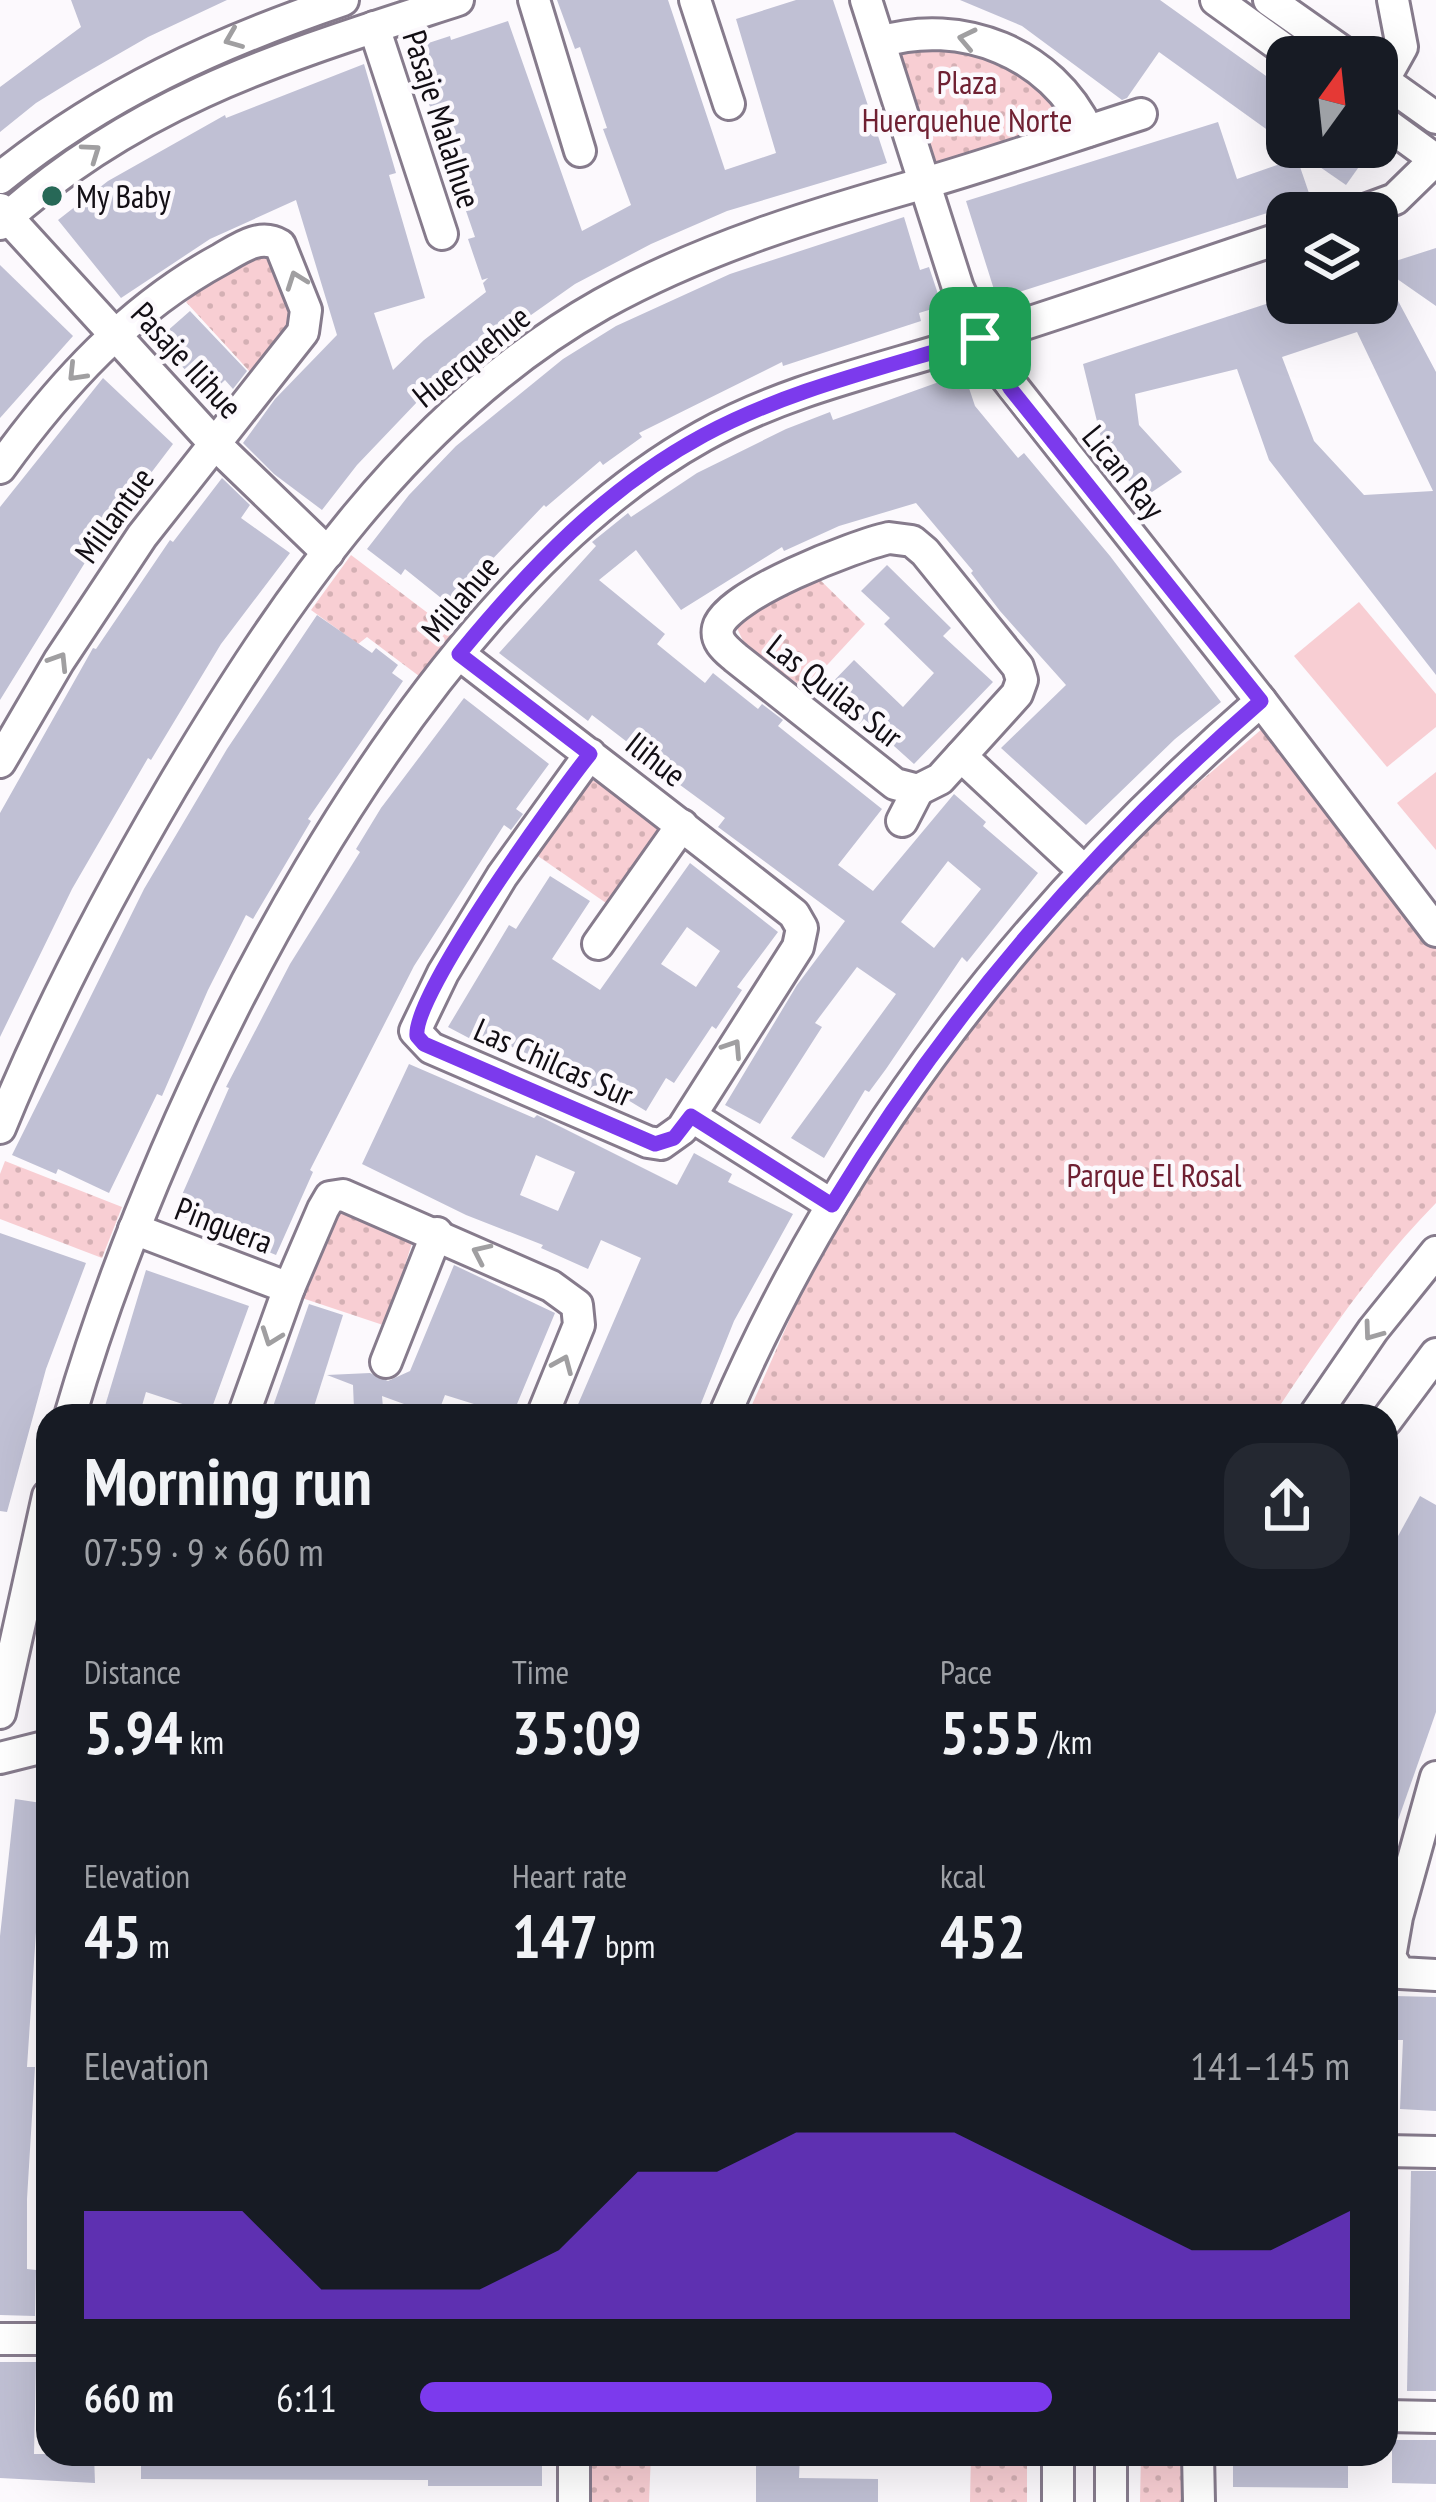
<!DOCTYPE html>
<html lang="en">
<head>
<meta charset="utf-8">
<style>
	body { margin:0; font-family:"PT Sans Narrow",sans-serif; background:#242831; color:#f1f3f6; height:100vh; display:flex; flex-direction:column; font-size:45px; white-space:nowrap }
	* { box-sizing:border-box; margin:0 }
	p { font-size:39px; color:#9ea1a6 }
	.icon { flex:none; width:66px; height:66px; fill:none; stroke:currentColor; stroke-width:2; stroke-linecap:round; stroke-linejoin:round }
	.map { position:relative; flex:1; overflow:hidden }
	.drawer { position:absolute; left:36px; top:1404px; width:1362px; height:1062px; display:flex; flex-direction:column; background:#171b24; border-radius:36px; box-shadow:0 12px 48px #0002 }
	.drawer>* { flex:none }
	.needle { width:78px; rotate:15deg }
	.buttons { position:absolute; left:1266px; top:36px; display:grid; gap:24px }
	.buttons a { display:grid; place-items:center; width:132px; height:132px; border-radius:24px; background:#171b24; box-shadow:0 12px 48px #0002; font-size:60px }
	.pin { position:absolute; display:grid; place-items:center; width:102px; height:102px; color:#fff; margin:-51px; border-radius:24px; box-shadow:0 6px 18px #0006 }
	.round { display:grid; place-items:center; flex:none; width:126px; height:126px; border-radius:36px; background:#242831 }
	.summary { display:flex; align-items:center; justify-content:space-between; height:204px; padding:0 48px }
	h1 { font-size:66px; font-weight:700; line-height:90px }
	.metrics { display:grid; grid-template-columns:repeat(3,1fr); gap:18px; height:204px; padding:12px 48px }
	.metrics div { display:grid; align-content:center }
	.metrics b { font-size:60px; font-weight:700 }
	.metrics small { font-size:33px; font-weight:400 }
	.metrics p { font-size:33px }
	.chart { height:336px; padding:24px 48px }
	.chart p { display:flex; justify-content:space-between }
	.chart svg { width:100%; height:216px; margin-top:12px; fill:#7c3aed; opacity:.7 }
	ul { padding:0 48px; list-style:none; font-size:39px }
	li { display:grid; grid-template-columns:192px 144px 1fr; align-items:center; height:90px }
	li i { height:30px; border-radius:15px; background:#7c3aed }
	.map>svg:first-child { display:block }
	.park { fill:url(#park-dots) }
	.pitch { fill:#f8ced3 }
	.building { fill:#c0c0d4; fill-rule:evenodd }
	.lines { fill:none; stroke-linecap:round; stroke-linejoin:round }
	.street-casing { stroke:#867b8c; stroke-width:36 }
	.street { stroke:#fff; stroke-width:30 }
	.oneway { stroke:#a09fa1 }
	.route-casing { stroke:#fff; stroke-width:24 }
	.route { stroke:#7c3aed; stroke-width:15 }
	.poi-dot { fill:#276857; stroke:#fcf9fd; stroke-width:4.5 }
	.labels { text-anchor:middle; stroke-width:9; stroke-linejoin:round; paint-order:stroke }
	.park-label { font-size:33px; fill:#6f2032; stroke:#fcf9fd }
	.street-label { font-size:33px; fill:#120e14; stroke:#fcf9fd }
	.poi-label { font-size:33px; fill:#120e14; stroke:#fcf9fd; text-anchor:start }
</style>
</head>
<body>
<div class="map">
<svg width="1436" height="2502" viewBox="0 0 1436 2502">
	<defs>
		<pattern id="park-dots" width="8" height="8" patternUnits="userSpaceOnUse" patternTransform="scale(3)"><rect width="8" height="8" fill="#f8ced3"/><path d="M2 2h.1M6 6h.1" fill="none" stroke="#d4b0b4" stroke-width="1.8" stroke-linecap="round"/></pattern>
	</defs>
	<rect width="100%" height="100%" fill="#fcf9fd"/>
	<g class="park">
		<polygon points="901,47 995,53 1059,106 1057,120 1047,130 945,163 935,162 927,155 898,55"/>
		<path d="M274,253C293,319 301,321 251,373L186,302L235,259Z"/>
		<polygon points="351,555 453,632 419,676 367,637 358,644 311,610"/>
		<polygon points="814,574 865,624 805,689 745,645 736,626"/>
		<path d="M1269,723L1436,945V1203C1373,1267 1323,1341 1273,1416H747L795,1307L871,1169L942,1062L1122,848Z"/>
		<polygon points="589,781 602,781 659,825 656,841 609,905 532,852"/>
		<polygon points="5,1161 122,1207 102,1258 0,1219 0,1174"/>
		<polygon points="335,1208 410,1238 412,1243 386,1326 296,1296"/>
		<polygon points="590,2454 651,2454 649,2502 589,2502"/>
		<polygon points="971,2454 1027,2454 1027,2502 970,2502"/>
		<polygon points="1141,2454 1185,2454 1185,2502 1140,2502"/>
	</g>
	<g class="pitch">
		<polygon points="1359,602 1436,694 1436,727 1387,767 1294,656"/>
		<polygon points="1436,772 1436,850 1397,803"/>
	</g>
	<g class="building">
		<polygon points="71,0 227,0 148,37 75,79 36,103 0,132 0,87 81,27"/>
		<polygon points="557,0 668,0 725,170 776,153 736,19 796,0 833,0 887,163 727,211 651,244 575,284 476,354 474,351 421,402 419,400 357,465 322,510 274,474 243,443 275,399 337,335 296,200 210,239 121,298 58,220 108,181 225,115 226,118 364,64 396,173 389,175 425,298 374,313 393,370 424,340 486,292 483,283 488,278 482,280 468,239 475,237 410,49 450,36 451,40 508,21 582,231 631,205 603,129 607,128 580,47 575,49"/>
		<polygon points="960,0 1160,0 1287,91 1287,144 1159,52 1127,98 1122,100 1022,26"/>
		<polygon points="1218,122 1237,179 1297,158 1311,199 997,299 966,201"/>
		<polygon points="1291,147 1373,147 1346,185"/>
		<polygon points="904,217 920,270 929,267 942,306 919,313 921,321 783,366 782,362 639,433 642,437 603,465 600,461 546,507 544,505 482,570 485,573 456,610 405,569 401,575 367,549 409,495 456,446 563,359 616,326 730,274"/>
		<path d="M1436,248V306L1380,267L1436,372V675L1269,460L1237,369L1135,394L1139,425L1182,472L1143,498L1104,450L1083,364L1287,297V303H1377V261L1380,266ZM1357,332L1433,491L1364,495L1314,441L1282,357Z"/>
		<polygon points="0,265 73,336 0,418"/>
		<polygon points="190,311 247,371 233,389 225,380 209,395 157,340"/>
		<path d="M964,373L975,406L1018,458L1024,453L1110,556L1221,702L1175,739L1086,825L1001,748L1066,685L1000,611L971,573L973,571L916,503L839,526L784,551L782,547L681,610L636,550L599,580L665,634L657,644L705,683L713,673L758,709L762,704L783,720L778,726L882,809L838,865L873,891L954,794L986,822L983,826L1038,873L967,962L962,957L886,1069L869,1092L865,1090L824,1158L791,1138L896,994L857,967L815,1023L822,1027L760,1124L725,1105L797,985L845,921L718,827L725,818L676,782L671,788L629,755L635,748L592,715L588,721L499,653L596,546L592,542L628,513L631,517L697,473L786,429L830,412L833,420ZM948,861L981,889L934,948L901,922Z"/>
		<polygon points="103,378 173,444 94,548 0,700 0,507"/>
		<polygon points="222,478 250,505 241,518 290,553 221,644 151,760 148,758 72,889 0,1037 0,813 93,648 96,649 170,540 173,542"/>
		<polygon points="887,565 951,628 943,636 993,682 914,764 864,719 859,724 824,691 854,660 903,707 934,673 884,624 890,618 861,591"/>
		<polygon points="317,615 372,653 376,648 398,665 392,673 403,681 308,819 311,821 253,919 246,915 208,990 162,1096 157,1094 109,1193 58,1169 56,1174 12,1155 144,889 227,749"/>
		<polygon points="464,698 549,764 516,809 523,814 511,830 504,825 414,966 310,1170 313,1172 276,1255 174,1213 229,1088 226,1087 290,964 360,852 356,849 381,808"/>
		<path d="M690,863L778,932L737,987L742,990L716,1029L712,1026L674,1083L666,1078L646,1111L598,1082L594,1092L550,1073L553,1065L489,1037L484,1046L448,1027L509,925L516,929L550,876L590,901L552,959L600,990ZM687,927L720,951L696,987L661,964Z"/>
		<path d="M409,1064L534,1118L537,1115L677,1185L694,1153L732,1174L728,1182L793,1214L734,1321L696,1416H573L641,1258L601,1240L588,1269L541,1248L543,1245L466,1215L362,1164ZM536,1155L575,1172L558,1211L520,1195Z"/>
		<polygon points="0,1233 86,1263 46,1369 7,1512 0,1511"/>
		<polygon points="454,1265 555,1313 512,1416 445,1395 437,1416 382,1396 383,1408 354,1409 353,1385 327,1375 370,1373 388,1381 410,1371"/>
		<polygon points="146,1270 249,1306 210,1413 146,1392 139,1416 102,1416"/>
		<polygon points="309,1304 343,1315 311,1416 283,1416 271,1412"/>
		<polygon points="1420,1496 1436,1505 1436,1712 1389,1846 1386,1845 1386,1558"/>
		<polygon points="15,1799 48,1804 42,1868 48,1872 43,1918 37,1917 27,2067 35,2067 27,2199 27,2269 36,2270 35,2316 0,2315 0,1936"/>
		<polygon points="1394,1996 1436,1997 1436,2111 1400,2109 1403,2040 1393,2040"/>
		<polygon points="1411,2171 1436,2171 1436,2391 1407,2391"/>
		<polygon points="0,2362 36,2362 34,2454 94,2454 95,2483 0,2478"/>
		<polygon points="1392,2440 1436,2440 1436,2484 1392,2483"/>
		<polygon points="141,2454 542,2454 542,2486 428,2486 428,2480 141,2479"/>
		<polygon points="756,2454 800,2454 799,2478 878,2479 878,2502 756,2502"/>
		<polygon points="1233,2454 1348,2454 1348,2488 1233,2487"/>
	</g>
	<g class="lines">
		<defs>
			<g id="street">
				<polyline points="534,0 580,151"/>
				<polyline points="695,0 729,104"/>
				<polyline points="866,0 958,288 992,360 1261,701 1436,931"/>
				<polyline points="1216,0 1295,57"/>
				<polyline points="1269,0 1350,57"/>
				<polyline points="374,27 442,234"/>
				<path d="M880,42C961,17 1052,53 1088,131"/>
				<polyline points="1377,76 1436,118"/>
				<polyline points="1383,81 1402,47 1393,0"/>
				<polyline points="1377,117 1436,160"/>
				<path d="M0,178C104,94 217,43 343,0"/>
				<polyline points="0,209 213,442 328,553"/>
				<polyline points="1357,213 1395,199 1436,159"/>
				<path d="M0,224C137,99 286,56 458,0"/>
				<path d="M0,468C60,385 130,308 221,259C240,248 260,233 280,245L306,310L303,332L142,536L59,661L0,762"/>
				<path d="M889,538L912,541L925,552L1018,667L1022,680L1017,694L940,779L918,790L895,784L736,658C727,650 715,642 718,628C725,595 857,545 889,538Z"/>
				<path d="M459,654C570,740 683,826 794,914L802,928L798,947L682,1129L661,1144L648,1142L431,1048L415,1031L443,973L502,876L590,754"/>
				<polyline points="961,756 1082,869"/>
				<polyline points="902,821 918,790"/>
				<polyline points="598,944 682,825"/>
				<polyline points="691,1116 832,1205"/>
				<path d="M0,1128C48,1010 108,896 172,787C282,602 410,412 602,304C703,248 815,214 925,183C997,162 1069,137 1141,114"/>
				<polyline points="134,1229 289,1288"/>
				<polyline points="386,1362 437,1233"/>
				<path d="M70,1416C162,1099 406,601 703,436C785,390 879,370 968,342C1075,309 1181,271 1287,236"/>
				<polyline points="243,1416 289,1288 323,1209 330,1197 343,1195 551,1286 577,1305 579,1325 542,1416"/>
				<path d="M724,1416C846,1134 1031,902 1261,701"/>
				<polyline points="1314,1416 1373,1330 1436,1252"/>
				<polyline points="1386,1421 1436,1354"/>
				<polyline points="0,1713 48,1496"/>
				<polyline points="0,1758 48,1746"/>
				<polyline points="1436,1777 1397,1917 1390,1957 1400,1973 1436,1975"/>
				<polyline points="1386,2151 1436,2152"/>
				<polyline points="0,2339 48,2339"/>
				<polyline points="1386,2416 1436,2417"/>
				<polyline points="1058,2454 1058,2502"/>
				<polyline points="1198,2454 1199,2502"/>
				<polyline points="574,2502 574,2454"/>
				<polyline points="1111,2502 1111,2454"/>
			</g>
		</defs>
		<use href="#street" class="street-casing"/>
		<use href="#street" class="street"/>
	</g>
	<defs><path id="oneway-chevron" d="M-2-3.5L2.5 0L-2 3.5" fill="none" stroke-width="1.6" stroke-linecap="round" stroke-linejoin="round" transform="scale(3)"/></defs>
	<g class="oneway">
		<use href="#oneway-chevron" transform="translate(233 39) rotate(158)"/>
		<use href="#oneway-chevron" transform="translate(967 39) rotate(-168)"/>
		<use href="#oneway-chevron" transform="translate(92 152) rotate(-35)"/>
		<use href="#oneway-chevron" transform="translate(296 280) rotate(-110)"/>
		<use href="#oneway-chevron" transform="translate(76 373) rotate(134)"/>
		<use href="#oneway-chevron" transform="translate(59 661) rotate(-58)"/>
		<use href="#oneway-chevron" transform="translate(733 1048) rotate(-57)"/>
		<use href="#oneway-chevron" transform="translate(481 1253) rotate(-155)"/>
		<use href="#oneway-chevron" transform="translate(1372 1332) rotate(126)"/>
		<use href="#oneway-chevron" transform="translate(271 1337) rotate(110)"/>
		<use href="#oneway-chevron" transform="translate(563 1364) rotate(-67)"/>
	</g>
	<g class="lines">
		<defs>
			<path id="route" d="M980,338L1010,388L1261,701C1091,849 950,1011 832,1205L691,1116L674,1138L655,1144L424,1044L417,1036C412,995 557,795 590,754L459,654C530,568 604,489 704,435C789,389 888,367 980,338Z"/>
		</defs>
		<use href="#route" class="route-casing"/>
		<use href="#route" class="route"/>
	</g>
	<circle class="poi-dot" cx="52" cy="196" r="12"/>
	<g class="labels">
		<g class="park-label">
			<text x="967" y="94">Plaza<tspan x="967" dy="38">Huerquehue Norte</tspan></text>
			<text x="1154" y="1187">Parque El Rosal</text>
		</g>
		<g class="street-label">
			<text transform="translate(442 119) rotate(72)" y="12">Pasaje Malalhue</text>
			<text transform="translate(471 356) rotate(-39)" y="12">Huerquehue</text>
			<text transform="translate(187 360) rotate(47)" y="12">Pasaje Ilihue</text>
			<text transform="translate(1124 472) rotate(51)" y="12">Lican Ray</text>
			<text transform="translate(114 515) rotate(-54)" y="12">Millantue</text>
			<text transform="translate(460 598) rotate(-50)" y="12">Millahue</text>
			<text transform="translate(835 691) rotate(38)" y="12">Las Quilas Sur</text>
			<text transform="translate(656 759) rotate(38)" y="12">Ilihue</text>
			<text transform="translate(554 1062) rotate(24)" y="12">Las Chilcas Sur</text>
			<text transform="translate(224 1225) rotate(21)" y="12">Pinguera</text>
		</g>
		<g class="poi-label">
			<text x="76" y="208">My Baby</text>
		</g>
	</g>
</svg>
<div class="buttons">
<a><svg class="needle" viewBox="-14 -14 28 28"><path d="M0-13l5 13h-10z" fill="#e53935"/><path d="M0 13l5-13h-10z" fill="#9ea1a6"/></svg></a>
<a><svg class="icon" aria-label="layers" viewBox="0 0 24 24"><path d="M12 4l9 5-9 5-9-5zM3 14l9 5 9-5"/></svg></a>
</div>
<div class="pin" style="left:980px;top:338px;background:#1e9e55"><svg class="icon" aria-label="arrive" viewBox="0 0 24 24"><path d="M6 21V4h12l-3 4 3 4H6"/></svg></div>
<section class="drawer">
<div class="summary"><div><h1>Morning run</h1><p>07:59 · 9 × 660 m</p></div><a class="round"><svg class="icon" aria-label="share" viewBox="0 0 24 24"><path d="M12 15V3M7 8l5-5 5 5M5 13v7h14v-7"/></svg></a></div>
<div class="metrics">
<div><p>Distance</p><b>5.94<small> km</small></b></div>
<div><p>Time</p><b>35:09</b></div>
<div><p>Pace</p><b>5:55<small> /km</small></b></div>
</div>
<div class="metrics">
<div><p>Elevation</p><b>45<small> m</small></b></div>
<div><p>Heart rate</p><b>147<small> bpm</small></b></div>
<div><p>kcal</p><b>452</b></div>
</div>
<div class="chart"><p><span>Elevation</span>141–145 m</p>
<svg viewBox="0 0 160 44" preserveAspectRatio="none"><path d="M0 44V22L10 22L20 22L30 38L40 38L50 38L60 30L70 14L80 14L90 6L100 6L110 6L120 14L130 22L140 30L150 30L160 22V44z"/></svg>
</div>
<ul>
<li><b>660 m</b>6:11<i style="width:68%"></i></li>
</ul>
</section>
</div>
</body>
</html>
